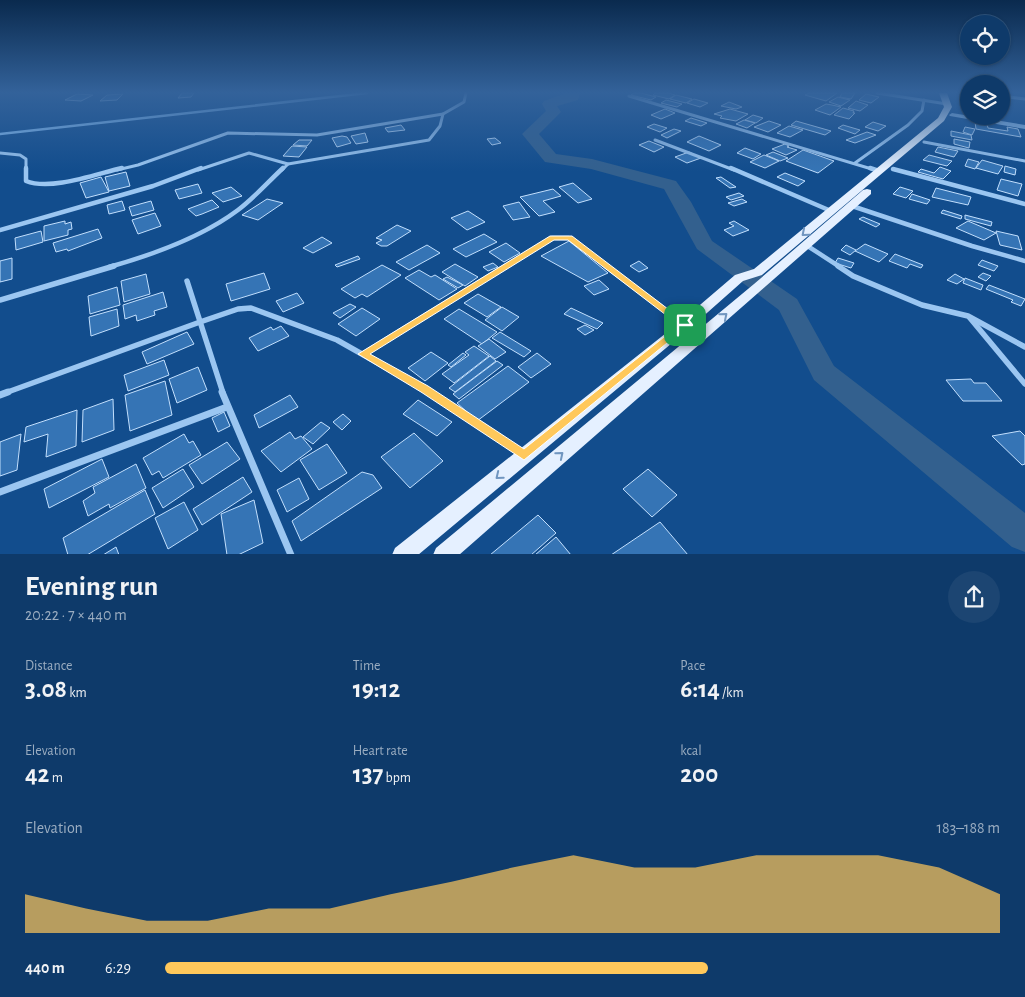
<!DOCTYPE html>
<html lang="en">
<head>
<meta charset="utf-8">
<style>
	body { margin:0; font-family:"Alegreya Sans",sans-serif; background:#1c4572; color:#f1f3f6; height:100vh; display:flex; flex-direction:column; font-size:19px; white-space:nowrap }
	* { box-sizing:border-box; margin:0 }
	p { font-size:16px; color:#9badc1 }
	.icon { flex:none; width:28px; height:28px; fill:none; stroke:currentColor; stroke-width:2; stroke-linecap:round; stroke-linejoin:round }
	.map { position:relative; height:554px; overflow:hidden }
	.sheet { display:flex; flex-direction:column; background:#0e3a6a; flex:1 }
	.sheet>* { flex:none }
	.buttons { position:absolute; left:960px; top:15px; display:grid; gap:10px }
	.buttons a { display:grid; place-items:center; width:50px; height:50px; border-radius:50%; background:#0e3a6a; box-shadow:0 1px 4px #0004,0 0 0 1px #2e547e; font-size:25px }
	.pin { position:absolute; display:grid; place-items:center; width:42px; height:42px; color:#fff; margin:-21px; border-radius:10px; box-shadow:0 2px 8px #0006 }
	.round { display:grid; place-items:center; flex:none; width:52px; height:52px; border-radius:26px; background:#1c4572 }
	.head { display:flex; align-items:center; justify-content:space-between; height:85px; padding:0 25px }
	h1 { font-size:28px; font-weight:700; line-height:38px }
	.metrics { display:grid; grid-template-columns:repeat(3,1fr); gap:8px; height:85px; padding:5px 25px }
	.metrics div { display:grid; align-content:center }
	.metrics b { font-size:25px; font-weight:700 }
	.metrics small { font-size:14px; font-weight:400 }
	.metrics p { font-size:14px }
	.chart { height:140px; padding:10px 25px }
	.chart p { display:flex; justify-content:space-between }
	.chart svg { width:100%; height:90px; margin-top:5px; fill:#ffc85b; opacity:.7 }
	ul { padding:0 25px; list-style:none; font-size:16px }
	li { display:grid; grid-template-columns:80px 60px 1fr; align-items:center; height:38px }
	li i { height:12px; border-radius:6px; background:#ffc85b }
	.map>svg:first-child { display:block }
	.lines { fill:none; stroke-linecap:round; stroke-linejoin:round }
	.stream { stroke:#8cc2f5; stroke-width:2.5 }
	.river { fill:#33608e; fill-rule:evenodd }
	.building { fill:#3574b5; stroke:#c2dffd }
	.minor-far3 { stroke:#9bc6f1; stroke-width:3 }
	.minor-far2 { stroke:#9bc6f1; stroke-width:4.5 }
	.minor-far1 { stroke:#9bc6f1; stroke-width:5.5 }
	.minor { stroke:#9bc6f1; stroke-width:7 }
	.tertiary { fill:#9bc6f1; fill-rule:evenodd }
	.primary { fill:#e5f0ff; fill-rule:evenodd }
	.oneway { stroke:#7196c0 }
	.route { fill:#ffc85b; stroke:#fff; fill-rule:evenodd }
</style>
</head>
<body>
<div class="map">
<svg width="1025" height="555" viewBox="0 0 1025 555">
	<rect width="100%" height="100%" fill="#124d8d"/>
	<g class="lines">
		<polyline class="stream" points="0,134 367,93"/>
		<polygon class="river" points="566,93 580,93 578,100 557,106 561,112 539,134 556,154 592,159 676,181 691,202 712,241 797,299 834,366 1025,513 1025,552 1012,547 814,380 779,310 697,249 664,189 591,169 545,162 522,134 546,111 542,104 544,101"/>
	</g>
	<g class="building">
		<polygon points="182,93 194,93 191,97 178,98"/>
		<polygon points="634,93 641,93 656,97 651,100 631,95"/>
		<polygon points="655,93 669,93 675,95 669,99 653,95"/>
		<polygon points="809,93 837,93 826,101 805,95"/>
		<polygon points="842,93 855,93 851,99 840,97"/>
		<polygon points="77,94 93,95 81,101 65,100"/>
		<polygon points="123,94 117,100 100,101 107,95"/>
		<polygon points="866,94 879,97 871,103 859,100"/>
		<polygon points="676,95 692,99 686,103 670,99"/>
		<polygon points="838,97 850,100 841,106 829,102"/>
		<polygon points="694,99 708,103 700,107 687,103"/>
		<polygon points="666,100 682,104 677,107 661,103"/>
		<polygon points="856,101 868,105 860,111 848,108"/>
		<polygon points="729,102 742,107 736,109 721,106"/>
		<polygon points="826,104 832,105 841,107 830,115 815,110"/>
		<polygon points="843,108 854,111 853,113 855,113 849,119 834,115"/>
		<polygon points="665,109 675,113 661,119 651,115"/>
		<polygon points="730,109 748,114 736,121 720,118 722,116 714,114"/>
		<polygon points="753,115 763,118 756,123 745,120"/>
		<polygon points="691,118 707,123 701,126 685,121"/>
		<polygon points="744,120 755,123 747,128 736,124"/>
		<polygon points="769,121 781,125 768,132 754,127"/>
		<polygon points="796,121 831,131 825,135 791,125"/>
		<polygon points="873,122 886,126 878,131 865,127"/>
		<polygon points="975,122 987,124 988,128 1008,131 1007,127 1018,129 1021,137 976,129"/>
		<polygon points="654,124 667,128 660,132 647,127"/>
		<polygon points="401,125 405,130 388,132 385,128"/>
		<polygon points="843,125 860,130 855,134 838,128"/>
		<polygon points="789,126 803,130 790,137 777,133"/>
		<polygon points="965,127 975,129 972,135 963,132"/>
		<polygon points="674,129 681,131 667,138 661,135"/>
		<polygon points="951,131 971,135 972,140 951,136"/>
		<polygon points="867,132 876,135 855,143 846,140"/>
		<polygon points="365,133 368,142 356,144 351,136"/>
		<polygon points="342,136 347,137 351,143 337,147 332,138"/>
		<polygon points="699,136 721,145 709,151 687,142"/>
		<polygon points="495,138 501,143 492,145 487,139"/>
		<polygon points="954,139 970,142 969,148 954,144"/>
		<polygon points="299,140 312,140 307,146 293,145"/>
		<polygon points="649,141 664,147 654,152 639,145"/>
		<polygon points="785,144 789,146 787,147 797,150 786,155 772,149"/>
		<polygon points="292,146 307,147 299,157 283,156"/>
		<polygon points="938,147 958,151 954,157 935,152"/>
		<polygon points="745,148 761,154 753,159 737,153"/>
		<polygon points="803,150 834,161 818,173 786,161"/>
		<polygon points="689,152 701,158 687,163 675,157"/>
		<polygon points="773,152 788,158 780,161 766,155"/>
		<polygon points="764,155 779,161 765,168 750,162"/>
		<polygon points="929,155 952,161 947,166 923,160"/>
		<polygon points="968,159 979,162 975,169 965,166"/>
		<polygon points="982,160 1003,166 998,174 976,168"/>
		<polygon points="1005,166 1016,169 1015,175 1004,172"/>
		<polygon points="940,167 951,171 943,179 918,172 921,169 934,173"/>
		<polygon points="126,172 130,186 109,191 105,177"/>
		<polygon points="785,173 805,181 798,186 777,177"/>
		<polygon points="101,177 109,192 86,198 80,183"/>
		<polygon points="721,177 736,187 730,188 716,178"/>
		<polygon points="1001,179 1022,184 1018,196 997,190"/>
		<polygon points="573,183 592,199 578,203 559,187"/>
		<polygon points="198,184 202,193 179,199 175,190"/>
		<polygon points="231,187 242,196 223,202 212,193"/>
		<polygon points="900,187 913,191 906,198 893,194"/>
		<polygon points="936,188 971,197 968,205 932,197"/>
		<polygon points="553,189 561,196 543,201 555,212 539,216 520,197"/>
		<polygon points="739,193 744,196 731,200 726,197"/>
		<polygon points="912,194 930,200 927,204 909,199"/>
		<polygon points="267,199 283,203 258,220 242,215"/>
		<polygon points="742,199 747,202 734,206 728,203"/>
		<polygon points="212,200 219,207 202,214 196,216 188,209"/>
		<polygon points="122,201 125,210 109,214 107,205"/>
		<polygon points="151,201 154,210 132,216 129,207"/>
		<polygon points="519,202 530,217 513,220 503,206"/>
		<polygon points="943,210 962,216 961,219 941,213"/>
		<polygon points="468,211 485,222 467,230 451,218"/>
		<polygon points="155,213 161,226 138,234 132,220"/>
		<polygon points="965,215 992,222 991,226 965,219"/>
		<polygon points="863,217 880,224 876,227 859,219"/>
		<polygon points="65,221 65,224 71,222 72,229 68,230 68,235 44,241 44,226"/>
		<polygon points="734,221 749,230 733,236 724,230 734,226 729,223"/>
		<polygon points="968,221 996,233 984,240 956,228"/>
		<polygon points="397,225 411,231 387,246 381,246 376,243 382,240 376,238"/>
		<polygon points="98,229 102,238 68,251 67,249 56,252 53,243"/>
		<polygon points="41,231 43,242 16,250 15,238"/>
		<polygon points="996,231 1018,236 1022,250 1000,245"/>
		<polygon points="484,234 497,242 466,257 453,249"/>
		<polygon points="322,237 332,243 313,253 303,248"/>
		<polygon points="569,241 608,273 588,282 541,256"/>
		<polygon points="506,243 520,253 504,262 489,252"/>
		<polygon points="865,244 888,254 879,262 855,251"/>
		<polygon points="427,245 440,253 409,270 396,262"/>
		<polygon points="846,245 856,250 850,255 841,250"/>
		<polygon points="895,254 923,265 921,268 910,264 907,268 889,261"/>
		<polygon points="358,256 360,259 337,267 335,265"/>
		<polygon points="12,258 12,279 0,282 0,261"/>
		<polygon points="838,258 854,263 851,268 835,263"/>
		<polygon points="982,260 998,266 994,271 978,265"/>
		<polygon points="639,261 648,268 639,272 630,266"/>
		<polygon points="493,263 498,267 488,271 483,267"/>
		<polygon points="455,264 478,277 465,286 442,272"/>
		<polygon points="382,265 401,275 367,297 362,294 355,298 341,289"/>
		<polygon points="419,270 431,277 435,275 457,289 439,300 405,278"/>
		<polygon points="264,273 270,289 231,301 226,284"/>
		<polygon points="983,273 991,276 986,281 978,277"/>
		<polygon points="146,274 150,294 124,302 121,281"/>
		<polygon points="955,274 964,279 957,284 947,280"/>
		<polygon points="447,277 463,285 458,288 443,279"/>
		<polygon points="965,278 983,285 981,290 963,283"/>
		<polygon points="599,280 609,289 594,295 584,286"/>
		<polygon points="989,285 1025,299 1021,306 1011,302 1013,300 986,289"/>
		<polygon points="117,287 120,305 90,314 88,296"/>
		<polygon points="163,292 167,307 154,311 155,315 137,321 136,315 125,319 123,305"/>
		<polygon points="297,293 304,303 283,312 276,301"/>
		<polygon points="478,294 501,307 487,317 464,303"/>
		<polygon points="350,304 356,307 340,318 333,313"/>
		<polygon points="502,307 519,317 502,331 485,320"/>
		<polygon points="362,308 380,319 356,336 338,324"/>
		<polygon points="571,308 603,323 597,329 564,314"/>
		<polygon points="117,309 119,326 91,336 89,317"/>
		<polygon points="459,309 497,332 482,344 444,319"/>
		<polygon points="585,325 594,330 585,335 577,329"/>
		<polygon points="281,326 289,336 258,351 249,338 271,327 273,330"/>
		<polygon points="187,332 194,344 147,364 142,352"/>
		<polygon points="500,332 531,351 524,357 492,338"/>
		<polygon points="489,339 506,352 495,359 478,346"/>
		<polygon points="474,346 489,356 454,383 442,374 469,355 465,352"/>
		<polygon points="431,352 448,363 425,381 408,368"/>
		<polygon points="463,353 466,355 451,367 448,365"/>
		<polygon points="537,353 551,364 531,378 518,367"/>
		<polygon points="490,356 496,361 455,392 449,388"/>
		<polygon points="164,360 169,375 128,391 124,375"/>
		<polygon points="497,361 503,365 459,399 453,394"/>
		<polygon points="508,366 529,382 477,421 457,403"/>
		<polygon points="198,367 207,390 177,403 169,379"/>
		<polygon points="971,379 974,383 986,383 1002,401 963,401 946,380"/>
		<polygon points="165,381 172,415 130,431 125,395"/>
		<polygon points="290,395 298,407 259,428 254,415"/>
		<polygon points="113,399 114,430 82,442 83,410"/>
		<polygon points="418,400 452,422 437,436 403,414"/>
		<polygon points="77,410 76,446 46,457 48,434 24,442 26,427"/>
		<polygon points="224,412 230,426 218,432 212,418"/>
		<polygon points="343,414 351,421 342,430 333,422"/>
		<polygon points="321,422 330,428 313,444 303,437"/>
		<polygon points="1020,431 1025,436 1025,464 1022,465 992,436"/>
		<polygon points="290,432 295,439 301,436 312,449 281,472 261,451"/>
		<polygon points="414,433 443,461 410,488 381,457"/>
		<polygon points="21,434 17,470 0,476 0,442"/>
		<polygon points="184,434 189,443 193,441 201,455 163,478 159,471 152,475 143,458"/>
		<polygon points="227,442 240,459 202,484 189,465"/>
		<polygon points="327,444 347,473 319,490 300,460"/>
		<polygon points="102,459 109,477 49,508 44,489"/>
		<polygon points="136,464 146,488 110,508 109,504 88,516 83,501 95,493 93,487"/>
		<polygon points="183,469 194,487 163,508 152,488"/>
		<polygon points="648,469 677,495 652,517 623,489"/>
		<polygon points="362,472 373,475 382,488 301,541 292,521"/>
		<polygon points="243,477 252,492 202,525 193,509"/>
		<polygon points="299,478 309,499 287,512 277,490"/>
		<polygon points="145,490 155,514 87,555 68,555 63,538"/>
		<polygon points="254,500 263,543 238,555 227,555 221,514"/>
		<polygon points="184,502 198,530 168,549 155,518"/>
		<polygon points="538,515 556,533 531,555 490,555"/>
		<polygon points="660,522 688,555 611,555"/>
		<polygon points="556,537 571,555 535,555"/>
		<polygon points="116,547 119,555 103,555"/>
	</g>
	<g class="lines">
		<g class="minor-far3">
			<polyline points="877,93 947,104"/>
			<polyline points="629,96 875,170"/>
			<polyline points="1001,96 1025,99"/>
			<polyline points="655,140 734,170"/>
			<polyline points="924,142 1025,161"/>
			<polyline points="0,153 20,155 26,159 26,170"/>
			<polyline points="855,163 908,125 922,111 924,100"/>
			<polyline points="893,169 896,170"/>
			<polyline points="117,170 138,165 228,133 317,135 443,114 464,102 466,93"/>
			<polyline points="198,170 249,153 288,164"/>
			<polyline points="282,170 288,164 429,140 440,126 443,114"/>
		</g>
		<g class="minor-far2">
			<path d="M26,168V181C51,191 96,174 122,168"/>
			<polyline points="731,168 831,211"/>
			<polyline points="870,168 879,171"/>
			<polyline points="893,169 1025,204"/>
			<polyline points="852,206 972,246 1025,261"/>
			<polyline points="0,230 153,186 201,168"/>
			<polyline points="806,245 840,267"/>
			<path d="M109,267C152,255 202,237 238,210C254,198 268,182 283,168"/>
			<polyline points="504,267 552,238 569,238 608,267"/>
		</g>
		<g class="minor-far1">
			<polyline points="606,266 685,325"/>
			<polyline points="838,266 853,276 922,305 968,316 1025,347"/>
			<polyline points="187,281 223,393"/>
			<polyline points="0,300 114,266"/>
			<polyline points="970,318 1025,384"/>
			<polyline points="363,354 506,266"/>
			<polyline points="5,393 200,322 238,309 251,308 337,340 431,393"/>
		</g>
		<g class="minor">
			<polyline points="222,392 291,555"/>
			<polyline points="429,392 522,454"/>
			<polyline points="0,395 8,392"/>
			<polyline points="0,492 227,407"/>
		</g>
		<polygon class="tertiary" points="952,113 1025,125 1025,129 950,116 949,115"/>
		<g class="primary">
			<polygon points="939,93 947,93 952,107 944,121 762,275 743,281 690,328 418,555 392,555 395,548 680,322 735,275 754,269 938,118 944,107"/>
			<polygon points="867,189 871,190 871,194 459,555 433,555 436,548 754,284 863,190"/>
		</g>
	</g>
	<defs><path id="oneway-chevron" d="M-2-3.5L2.5 0L-2 3.5" fill="none" stroke-width="1.6" stroke-linecap="round" stroke-linejoin="round" transform="scale(1.25)"/></defs>
	<g class="oneway">
		<use href="#oneway-chevron" transform="translate(805 233) rotate(140)"/>
		<use href="#oneway-chevron" transform="translate(724 316) rotate(-40)"/>
		<use href="#oneway-chevron" transform="translate(560 455) rotate(-40)"/>
		<use href="#oneway-chevron" transform="translate(499 476) rotate(141)"/>
	</g>
	<linearGradient id="sky" x2="0" y2="1"><stop stop-color="#0a2a4e"/><stop offset="0.54" stop-color="#33629a"/><stop offset="1" stop-color="#33629a" stop-opacity="0"/></linearGradient>
	<rect width="1025" height="171" fill="url(#sky)"/>
	<path class="route" d="M550,236H572L689,325L524,460L421,392L358,354ZM554,240H568L679,325L524,449L428,386L370,354Z"/>
</svg>
<div class="buttons">
<a><svg class="icon" aria-label="locate" viewBox="0 0 24 24"><circle cx="12" cy="12" r="6"/><path d="M12 2v4M12 18v4M2 12h4M18 12h4"/></svg></a>
<a><svg class="icon" aria-label="layers" viewBox="0 0 24 24"><path d="M12 4l9 5-9 5-9-5zM3 14l9 5 9-5"/></svg></a>
</div>
<div class="pin" style="left:685px;top:325px;background:#1e9e55"><svg class="icon" aria-label="arrive" viewBox="0 0 24 24"><path d="M6 21V4h12l-3 4 3 4H6"/></svg></div>
</div>
<section class="sheet">
<div class="head"><div><h1>Evening run</h1><p>20:22 · 7 × 440 m</p></div><a class="round"><svg class="icon" aria-label="share" viewBox="0 0 24 24"><path d="M12 15V3M7 8l5-5 5 5M5 13v7h14v-7"/></svg></a></div>
<div class="metrics">
<div><p>Distance</p><b>3.08<small> km</small></b></div>
<div><p>Time</p><b>19:12</b></div>
<div><p>Pace</p><b>6:14<small> /km</small></b></div>
</div>
<div class="metrics">
<div><p>Elevation</p><b>42<small> m</small></b></div>
<div><p>Heart rate</p><b>137<small> bpm</small></b></div>
<div><p>kcal</p><b>200</b></div>
</div>
<div class="chart"><p><span>Elevation</span>183–188 m</p>
<svg viewBox="0 0 160 44" preserveAspectRatio="none"><path d="M0 44V25L10 32L20 38L30 38L40 32L50 32L60 25L70 19L80 12L90 6L100 12L110 12L120 6L130 6L140 6L150 12L160 25V44z"/></svg>
</div>
<ul>
<li><b>440 m</b>6:29<i style="width:65%"></i></li>
</ul>
</section>
</body>
</html>
